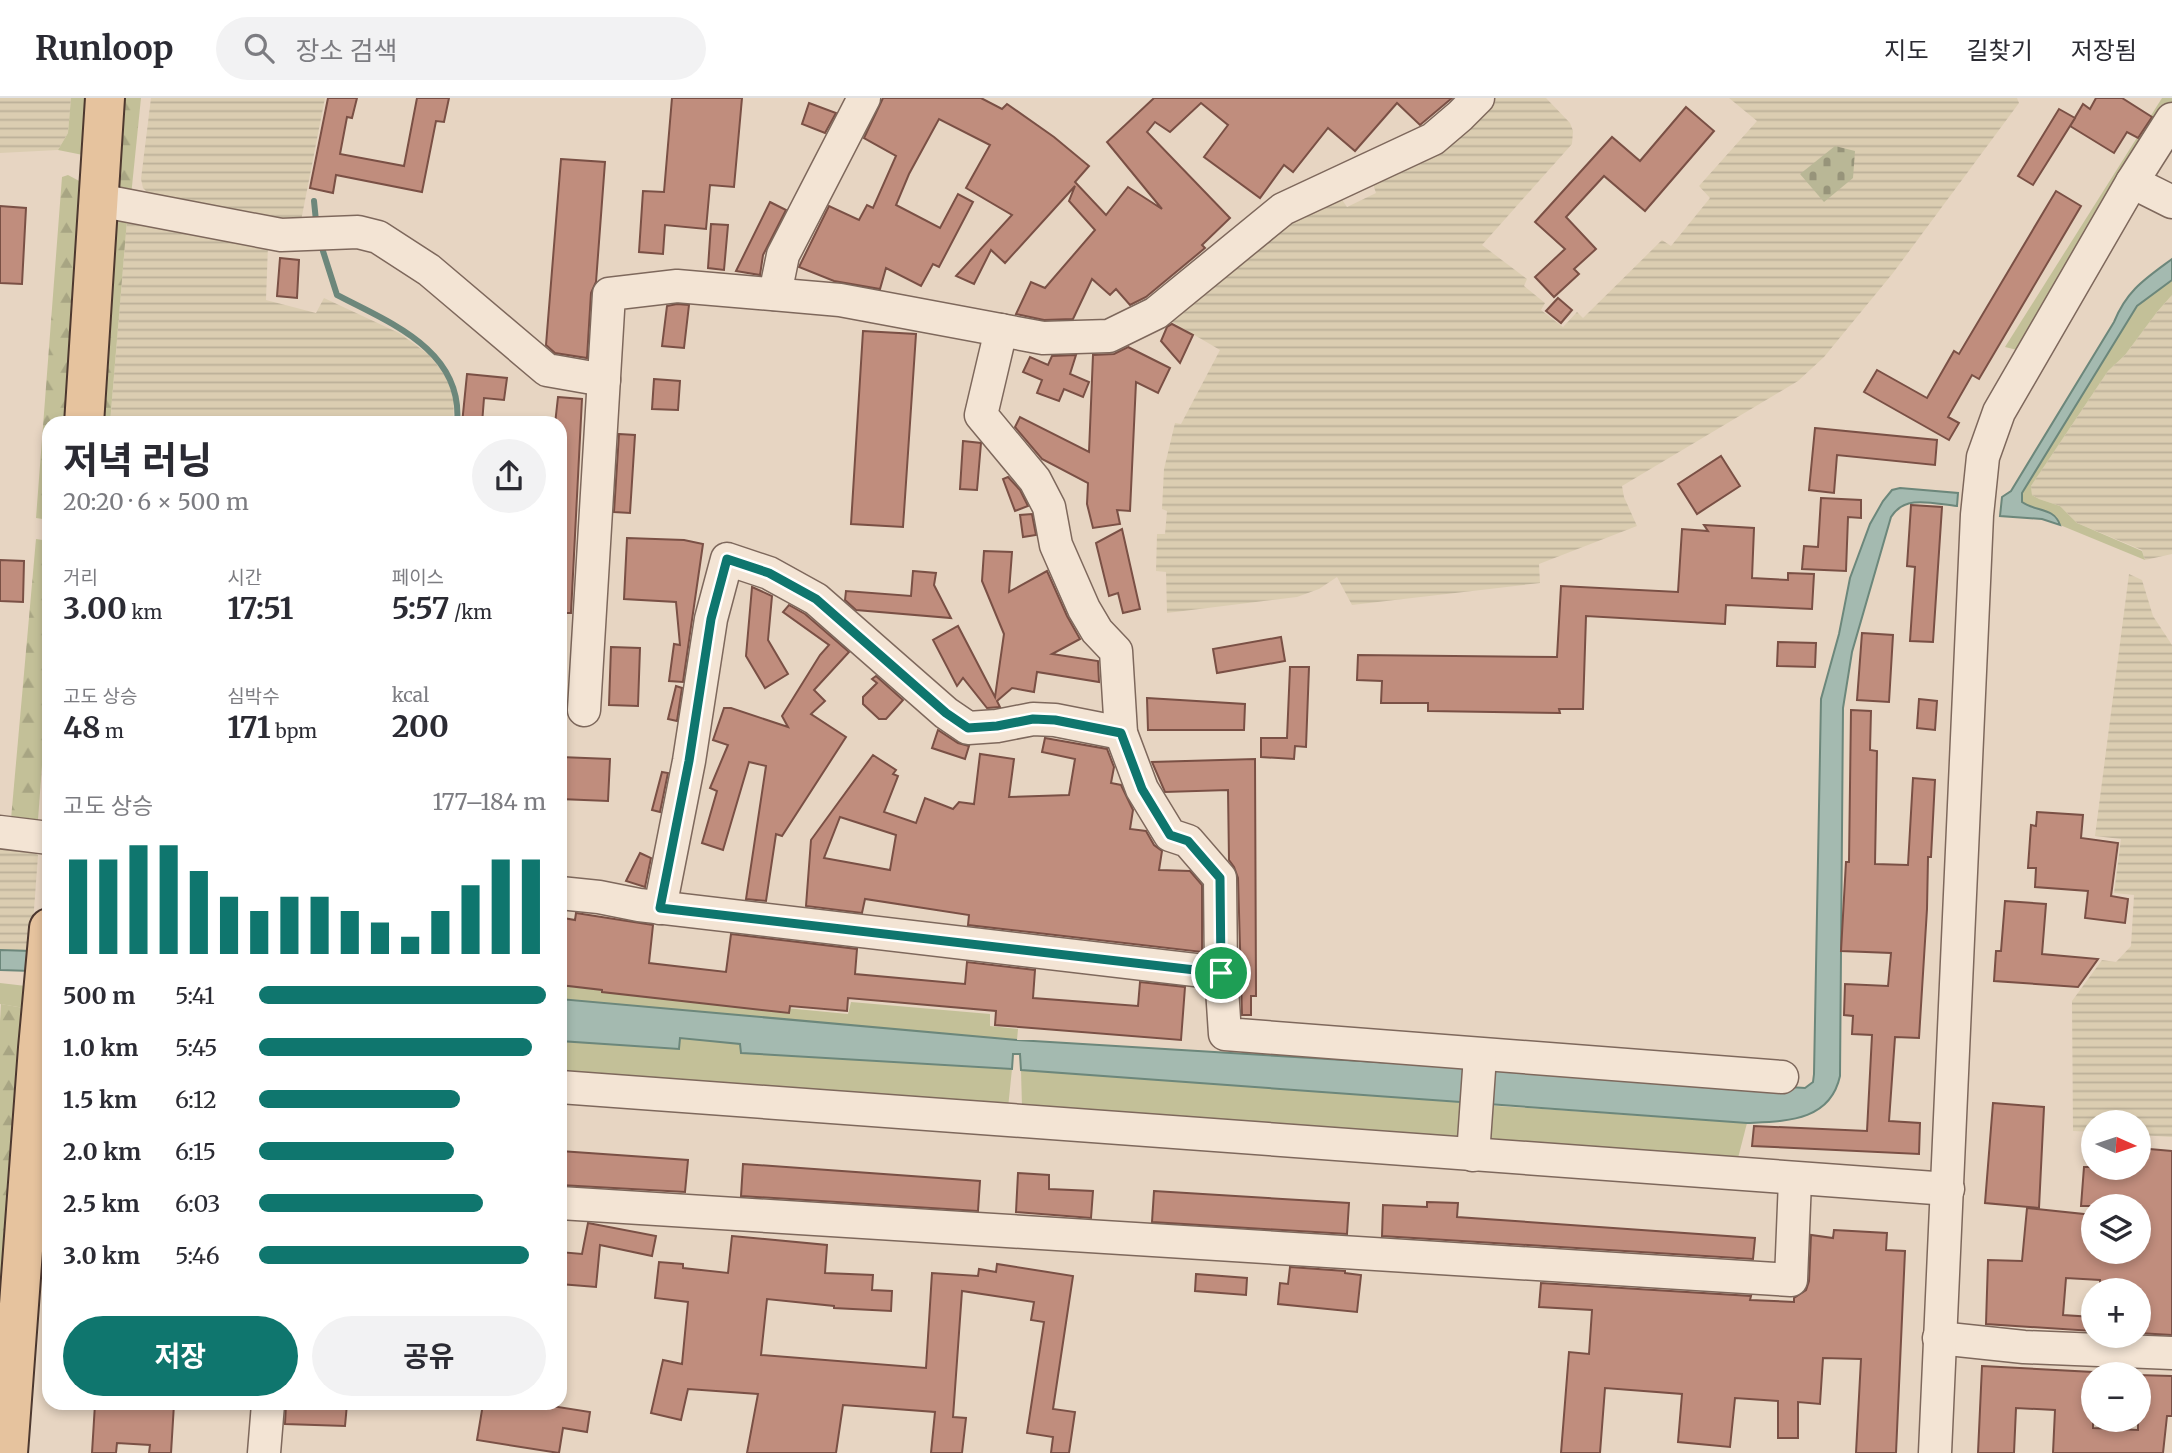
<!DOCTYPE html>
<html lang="ko">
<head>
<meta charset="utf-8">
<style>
	body { margin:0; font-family:Merriweather,"Noto Sans KR",serif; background:#f2f2f3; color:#2b2b33; height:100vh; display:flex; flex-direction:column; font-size:26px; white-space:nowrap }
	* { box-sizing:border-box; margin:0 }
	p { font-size:23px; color:#7c7c81 }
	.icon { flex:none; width:38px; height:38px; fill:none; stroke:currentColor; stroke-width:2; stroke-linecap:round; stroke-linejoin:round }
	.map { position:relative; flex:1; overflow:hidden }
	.drawer { position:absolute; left:42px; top:318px; width:525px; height:994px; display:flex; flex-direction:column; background:#fff; border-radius:21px; box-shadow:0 4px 10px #0003 }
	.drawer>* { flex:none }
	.needle { width:46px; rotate:93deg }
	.tools { position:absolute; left:2081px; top:1012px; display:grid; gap:14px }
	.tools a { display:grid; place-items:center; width:70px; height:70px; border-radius:50%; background:#fff; box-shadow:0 4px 10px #0003; font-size:35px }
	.pin { position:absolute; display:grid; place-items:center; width:60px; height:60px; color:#fff; margin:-30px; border:4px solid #fff; border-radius:50%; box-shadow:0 2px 7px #0007 }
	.round { display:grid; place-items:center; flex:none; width:74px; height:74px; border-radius:37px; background:#f2f2f3 }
	.overview { display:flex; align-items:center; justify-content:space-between; height:119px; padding:0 21px }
	h1 { font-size:38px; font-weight:700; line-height:52px }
	.stats { display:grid; grid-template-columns:repeat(3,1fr); gap:10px; height:119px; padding:7px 21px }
	.stats div { display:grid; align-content:center }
	.stats b { font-size:30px; font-weight:700 }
	.stats small { font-size:19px; font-weight:400 }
	.stats p { font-size:19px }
	.chart { height:196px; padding:14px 21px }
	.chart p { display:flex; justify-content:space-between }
	.chart svg { width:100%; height:126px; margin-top:7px; stroke:#0f766e; stroke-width:6 }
	.button { display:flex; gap:14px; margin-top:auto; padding:14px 21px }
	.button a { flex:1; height:80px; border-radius:42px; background:#0f766e; color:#fff; font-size:28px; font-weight:700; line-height:80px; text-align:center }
	.button a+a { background:#f2f2f3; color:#2b2b33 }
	ul { padding:0 21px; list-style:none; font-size:23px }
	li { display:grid; grid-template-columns:112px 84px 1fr; align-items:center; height:52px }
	li i { height:18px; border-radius:9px; background:#0f766e }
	header { display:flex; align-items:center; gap:42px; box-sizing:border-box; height:98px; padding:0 35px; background:#fff; border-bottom:2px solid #e1e1e2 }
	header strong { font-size:33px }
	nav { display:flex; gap:38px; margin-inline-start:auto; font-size:24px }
	.search { width:490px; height:63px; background:#f2f2f3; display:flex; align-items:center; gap:18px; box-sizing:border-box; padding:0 24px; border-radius:38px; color:#7c7c81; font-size:26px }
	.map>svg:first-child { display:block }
	.farmland { fill:url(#farmland-rules) }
	.grass { fill:#c3c098 }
	.forest { fill:url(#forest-firs) }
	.cemetery { fill:url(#cemetery-stones) }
	.water { fill:#a4bab0; stroke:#6c877b; stroke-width:2 }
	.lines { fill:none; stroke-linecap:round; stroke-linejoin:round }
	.stream { stroke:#6c877b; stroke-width:6 }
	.building { fill:#c08d7d; stroke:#7a5045; stroke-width:2; fill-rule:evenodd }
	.minor-casing { stroke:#7e685c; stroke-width:35 }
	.major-casing { stroke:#4d382f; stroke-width:42 }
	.minor { stroke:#f3e4d4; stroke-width:32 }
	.major { stroke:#e6c39e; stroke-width:38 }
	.route-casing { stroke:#fff; stroke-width:14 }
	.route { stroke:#0f766e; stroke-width:9 }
</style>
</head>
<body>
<header>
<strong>Runloop</strong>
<div class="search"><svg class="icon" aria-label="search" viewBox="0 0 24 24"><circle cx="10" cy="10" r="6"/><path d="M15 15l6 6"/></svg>장소 검색</div>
<nav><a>지도</a><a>길찾기</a><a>저장됨</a></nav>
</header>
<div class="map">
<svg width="2172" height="1355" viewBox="0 0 2172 1355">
	<defs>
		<pattern id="farmland-rules" width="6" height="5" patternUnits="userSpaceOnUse" patternTransform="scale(1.75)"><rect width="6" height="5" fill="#dbcdb1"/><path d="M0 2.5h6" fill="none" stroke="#bcb098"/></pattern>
		<pattern id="forest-firs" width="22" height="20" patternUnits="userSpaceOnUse" patternTransform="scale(1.75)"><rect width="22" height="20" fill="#c3c098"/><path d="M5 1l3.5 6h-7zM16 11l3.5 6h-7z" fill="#a8a583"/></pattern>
		<pattern id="cemetery-stones" width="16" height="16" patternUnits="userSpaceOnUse" patternTransform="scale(1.75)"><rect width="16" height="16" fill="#b9b796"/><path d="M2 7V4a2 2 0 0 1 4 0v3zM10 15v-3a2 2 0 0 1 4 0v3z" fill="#97947a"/></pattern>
	</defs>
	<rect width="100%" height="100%" fill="#e7d5c2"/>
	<g class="farmland">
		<polygon points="0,0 71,0 68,35 58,52 0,55"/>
		<polygon points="151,0 325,0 300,128 152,99 143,90 141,81"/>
		<polygon points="1493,0 1546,0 1570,25 1573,33 1572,46 1482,147 1527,181 1524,188 1545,205 1541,212 1563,229 1577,214 1583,220 1662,142 1671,148 1710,100 1699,88 1757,23 1729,0 2017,0 2019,5 1893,175 1824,259 1798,283 1622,388 1624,399 1637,428 1539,466 1540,485 1352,507 1337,479 1319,491 1297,499 1167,515 1166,474 1156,473 1157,436 1165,436 1167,413 1162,411 1164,371 1175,325 1181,326 1220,252 1162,218 1260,139 1339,97 1347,109 1376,95 1371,80"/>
		<polygon points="127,122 268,147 266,202 316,215 324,200 399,235 428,256 448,280 454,303 453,325 110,326"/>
		<polygon points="2172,197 2172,456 2145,462 2142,452 2077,425 2060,408 2039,401 2032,397 2031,388 2108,273 2125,257 2157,214"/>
		<polygon points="2129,476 2142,482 2153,518 2172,547 2172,1039 2139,1037 2138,1024 2093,1024 2093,1034 2073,1033 2072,903 2102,862 2116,864 2131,848 2134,797 2114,795 2121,741 2095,738"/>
		<polygon points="0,746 24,748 38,757 31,853 0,852"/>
	</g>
	<g class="grass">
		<polygon points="71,0 92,0 88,58 58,52 68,35"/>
		<polygon points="2162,0 2172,0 2172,7 2021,253 2005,249"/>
		<polygon points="2172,182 2172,197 2157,214 2125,257 2108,273 2031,388 2032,397 2039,401 2060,408 2077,425 2142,453 2145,462 2060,427 2057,419 2031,410 2022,404 2022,395 2137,208"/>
		<polygon points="0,885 26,888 24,910 0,906"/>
		<polygon points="560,888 848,916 851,904 990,916 990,928 1018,931 1017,942 560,901"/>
		<polygon points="680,940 741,946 741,955 1012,971 1008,1010 560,976 560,943 679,951"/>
		<polygon points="1021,972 1469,1005 1460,1041 1022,1009"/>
		<polygon points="1482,1007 1747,1025 1738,1060 1481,1043"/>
	</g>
	<g class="forest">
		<polygon points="116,0 141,0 131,98 108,96"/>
		<polygon points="68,77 83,85 66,325 49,326 49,422 36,420 62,79"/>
		<polygon points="107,118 127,122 110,325 92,326"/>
		<polygon points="36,441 49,443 49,572 38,722 26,725 11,721"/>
		<polygon points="1,906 24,910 0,1246 0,923"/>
	</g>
	<polygon class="cemetery" points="1835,48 1855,53 1853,80 1824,104 1800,76"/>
	<g class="water">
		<path d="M2172,161V182L2137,208L2022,395V404C2036,414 2054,409 2060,427L2042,421L2000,418L2002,399L2011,393L2114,224C2127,192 2145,181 2172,161Z"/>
		<path d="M1900,390L1958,395L1957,408C1934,406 1905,396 1891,419L1852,554L1843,610L1840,978C1830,1024 1785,1023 1747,1025L1021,972L1020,956H1013L1012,971L741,955L740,946L680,940L679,951L560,943V901L1017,942L1805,990L1813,984L1814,976L1821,601L1839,536L1850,480L1870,426L1883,403L1892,392Z"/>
		<polygon points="0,852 31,853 31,873 0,872"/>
	</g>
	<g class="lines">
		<g class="stream">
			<polyline points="314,103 316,123"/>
			<path d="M322,150L337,197C391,225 464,253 457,326"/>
		</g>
	</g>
	<g class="building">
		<polygon points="328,0 357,0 352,20 347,19 340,56 404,68 417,0 449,0 444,24 436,23 422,94 336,77 333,95 310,90"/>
		<polygon points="672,0 742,0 734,89 710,87 706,131 665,127 663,156 639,154 643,93 664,94"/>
		<polygon points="883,0 981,0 1002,11 1007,6 1054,39 1089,68 1075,84 1106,117 1128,89 1162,111 1107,44 1154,0 1452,0 1420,27 1397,5 1355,53 1328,30 1293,74 1284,67 1260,100 1204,59 1228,27 1201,5 1170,34 1155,24 1147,34 1230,120 1202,147 1205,150 1146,199 1130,207 1116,191 1110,197 1092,181 1073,221 1044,222 1016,216 1031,184 1045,190 1095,132 1069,103 1075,88 1005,165 991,152 974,186 956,178 1012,117 966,90 990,47 939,21 909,76 896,107 940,130 958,96 973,104 939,169 933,166 921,188 886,170 880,191 834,183 799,169 829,108 859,122 867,107 873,110 896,58 864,40"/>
		<polygon points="2096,0 2122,0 2152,19 2138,40 2127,34 2114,55 2070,28 2083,6 2090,11"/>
		<polygon points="809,5 836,15 825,35 802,26"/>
		<polygon points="1686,9 1714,33 1645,113 1604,78 1566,119 1596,151 1574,171 1579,176 1554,199 1535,179 1565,151 1535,124 1612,39 1640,63"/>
		<polygon points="2059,11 2075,20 2033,87 2018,78"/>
		<polygon points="561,61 605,64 596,184 591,195 587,260 555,255 546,247"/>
		<polygon points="2056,93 2081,108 1979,281 1972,277 1948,319 1959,325 1949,342 1864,294 1877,272 1927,300 1954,253 1959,256"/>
		<polygon points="770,104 786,112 763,157 760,177 736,173"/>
		<polygon points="0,108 26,110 22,186 0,185"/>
		<polygon points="711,126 728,127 724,172 708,170"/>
		<polygon points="280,160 299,162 297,200 277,198"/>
		<polygon points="1558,200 1572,212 1561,225 1546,213"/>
		<polygon points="677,206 689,207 684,250 662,248 667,208"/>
		<polygon points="1172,226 1193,237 1180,265 1161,243 1167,229"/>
		<polygon points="863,233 916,236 903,429 851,426"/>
		<polygon points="1128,249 1170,270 1158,295 1136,284 1130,413 1117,412 1120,426 1093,430 1087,406 1088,385 1042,361 1015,329 1020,319 1089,354 1093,257 1114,256"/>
		<polygon points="1076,257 1070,276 1089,284 1083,299 1064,291 1059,303 1037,295 1042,282 1023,274 1030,259 1048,267 1052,258"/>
		<polygon points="467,276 507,280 504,302 484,300 482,326 462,326"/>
		<polygon points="654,281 680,283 678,312 652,311"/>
		<polygon points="558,299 582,301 571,515 560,515 560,326 555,326"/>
		<polygon points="1815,330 1937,342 1935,367 1837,357 1834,395 1809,392"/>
		<polygon points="619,336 635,337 630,415 614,414"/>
		<polygon points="963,343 981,345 977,392 960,391"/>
		<polygon points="1721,358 1740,388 1697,416 1678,386"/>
		<polygon points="1008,379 1020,392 1028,408 1015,413 1003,381"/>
		<polygon points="1821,400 1861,402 1861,420 1848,419 1846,473 1802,471 1804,448 1818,449"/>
		<polygon points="1911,407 1942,409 1933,544 1910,543 1915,469 1907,468"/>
		<polygon points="1032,416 1036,437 1023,439 1020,417"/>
		<polygon points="1704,427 1754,430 1752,480 1788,482 1788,475 1814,476 1812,511 1726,507 1725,526 1586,518 1583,611 1559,611 1560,615 1428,613 1428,605 1381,605 1382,583 1357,582 1358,557 1557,559 1561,488 1678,494 1682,431 1708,433"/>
		<polygon points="1122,431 1140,511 1123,515 1118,495 1109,498 1096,445"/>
		<polygon points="627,440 684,442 703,446 683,584 669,583 674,546 680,547 676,504 624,501"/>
		<polygon points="984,453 1012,454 1009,494 1047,473 1067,518 1080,541 1052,556 1098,563 1099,584 1037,574 1034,594 1012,590 997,603 1000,609 987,610 963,580 957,588 933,542 958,528 995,599 1004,536 982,483"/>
		<polygon points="0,462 24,463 23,504 0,503"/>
		<polygon points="913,473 936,475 934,487 951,520 856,512 845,502 846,493 911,498"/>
		<polygon points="752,489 772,498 768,542 788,576 765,590 746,558"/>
		<polygon points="789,507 805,516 849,554 814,592 825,603 811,616 846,639 782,738 776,736 766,803 746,801 766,668 749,664 723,752 702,745 717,693 710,690 728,647 713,642 724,610 731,610 788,629 782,618 820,557 829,547 783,514"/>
		<polygon points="1862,535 1893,537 1889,604 1857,602"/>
		<polygon points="1281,539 1285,563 1217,575 1213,551"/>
		<polygon points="1778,544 1816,545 1815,569 1777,568"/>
		<polygon points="611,549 640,550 638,608 609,607"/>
		<polygon points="1290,569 1309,569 1306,649 1295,648 1294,661 1261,659 1261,640 1287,640"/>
		<polygon points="876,578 903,602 886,621 879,621 863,606 863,599 877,585 872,581"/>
		<polygon points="676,588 682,590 677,623 668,621"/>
		<polygon points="1147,600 1245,606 1244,632 1148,632"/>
		<polygon points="1919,601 1937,603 1935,632 1917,630"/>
		<polygon points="1851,612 1871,613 1870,652 1877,653 1875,766 1908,767 1913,680 1935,682 1931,759 1928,759 1927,811 1919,940 1895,939 1889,1023 1920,1025 1919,1056 1752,1048 1754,1028 1867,1033 1872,937 1852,936 1853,918 1844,917 1845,886 1888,888 1891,855 1841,853 1846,764 1849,764"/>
		<polygon points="938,632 958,645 969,648 965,661 932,650"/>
		<path d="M1045,640L1107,651L1114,669L1111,685L1121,687L1133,712L1130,731L1146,733L1154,747L1162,753L1159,772L1190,773L1202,787V854L968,827L969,817L865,801L862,815L806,808L811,742L873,657L896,672L893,676L898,678L884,714L916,725L925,700L953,711L959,704L974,706L980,656L1014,661L1009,699L1069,697L1075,661L1042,654ZM840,719L896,737L890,772L824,760Z"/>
		<polygon points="560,659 610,661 608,703 560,701"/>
		<polygon points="1255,661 1256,898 1251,898 1251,917 1242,917 1238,780 1234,769 1229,762 1228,692 1165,694 1152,664"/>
		<polygon points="662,674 668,675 660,714 652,712"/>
		<polygon points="2037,714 2083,717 2081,740 2118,745 2111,798 2128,801 2125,825 2085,820 2088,793 2035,789 2036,770 2028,770 2031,727 2036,728"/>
		<polygon points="640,755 651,760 645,789 626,783"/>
		<polygon points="2005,803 2046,806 2042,856 2098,861 2078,889 1994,883 1996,853 2001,853"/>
		<polygon points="576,815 653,827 649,865 726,874 731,836 857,851 855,876 965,886 967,864 1035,872 1033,900 1138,908 1140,884 1185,889 1181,942 995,927 996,913 848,900 847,913 790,908 789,915 602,894 602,892 560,887 560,845 563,820 575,822"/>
		<polygon points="1993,1005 2044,1009 2039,1110 1985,1105"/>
		<polygon points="2138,1050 2172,1053 2172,1237 2138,1235 2138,1192 2100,1192 2100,1182 2066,1180 2063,1217 2093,1219 2093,1233 1986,1226 1988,1162 2022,1163 2027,1110 2093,1117 2093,1153 2138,1153 2138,1108 2081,1108 2084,1069 2138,1069"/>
		<polygon points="560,1053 688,1062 685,1094 560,1087"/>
		<polygon points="743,1066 980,1083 978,1113 741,1098"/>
		<polygon points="1018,1075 1049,1077 1049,1091 1093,1093 1091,1120 1016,1114"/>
		<polygon points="1154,1093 1349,1105 1347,1136 1152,1124"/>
		<polygon points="1427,1104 1458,1105 1457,1119 1755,1140 1753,1161 1382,1138 1383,1107 1427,1109"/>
		<polygon points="588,1125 656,1138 652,1158 600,1147 596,1189 560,1186 560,1154 582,1156"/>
		<polygon points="1834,1132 1887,1135 1886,1152 1905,1153 1896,1355 1856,1355 1861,1261 1823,1260 1820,1306 1798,1304 1798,1340 1778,1340 1778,1303 1735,1300 1730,1349 1678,1344 1682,1296 1605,1290 1600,1355 1561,1355 1569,1254 1589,1256 1592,1212 1539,1209 1541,1185 1751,1198 1750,1202 1794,1204 1794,1200 1806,1192 1809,1183 1811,1137 1833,1140"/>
		<polygon points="732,1138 827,1147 825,1175 873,1177 872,1192 892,1193 891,1213 834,1210 834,1208 767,1201 761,1257 926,1270 932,1175 978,1178 979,1171 996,1174 997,1166 1073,1178 1053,1311 1075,1314 1069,1355 1051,1355 1053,1339 1027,1335 1044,1224 1031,1222 1034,1204 962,1193 953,1319 966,1320 962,1355 931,1355 935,1314 843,1307 836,1355 747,1355 758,1296 688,1291 681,1322 651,1315 663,1262 682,1266 688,1204 655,1200 659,1164 683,1166 683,1170 728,1175"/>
		<polygon points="1290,1169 1345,1173 1345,1175 1361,1177 1357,1214 1278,1206 1280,1185 1288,1186"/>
		<polygon points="1196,1176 1247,1180 1246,1197 1195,1193"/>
		<polygon points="1982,1268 2093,1274 2093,1330 2138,1332 2138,1277 2172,1278 2172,1318 2167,1318 2163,1355 2053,1355 2055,1312 2016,1310 2014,1355 1978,1355"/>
		<polygon points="95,1306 174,1306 171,1355 149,1355 150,1347 117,1345 116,1355 92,1355"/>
		<polygon points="286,1306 347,1306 345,1328 285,1326"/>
		<polygon points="483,1306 539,1306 590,1314 587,1334 563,1330 559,1355 477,1342"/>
	</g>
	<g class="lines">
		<defs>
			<g id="minor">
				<polyline points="2132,84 2172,104"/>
				<polyline points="98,102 281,137 358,134 378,139 429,172 547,272 604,282"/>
				<polyline points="775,196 783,157 864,0"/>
				<polyline points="1001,232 981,317 1035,382 1049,409 1056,447 1084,511 1097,533 1116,553 1121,635 1142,691 1170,737 1188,743 1220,780 1221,875 1225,936 1782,979"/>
				<polyline points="584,612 609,196 677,188 840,202 1043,240 1109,238 1156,215 1283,111 1433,41 1460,18 1478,0"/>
				<polyline points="0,734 49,740"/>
				<polyline points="560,795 599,799 639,807 1221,875"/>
				<polyline points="660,810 689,663 711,521 727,461 769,475 816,501 946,615 968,630 997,628 1033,621 1055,622 1121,635"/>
				<polyline points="560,989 1948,1091"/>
				<polyline points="1473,1057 1480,958"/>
				<polyline points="560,1105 1791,1182 1795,1082"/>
				<polyline points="1939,1240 2024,1249 2172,1255"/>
				<polyline points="264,1355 268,1306"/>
				<polyline points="1935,1355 1977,417 1983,359 1999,314 2132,84 2172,21"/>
			</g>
			<g id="major">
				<polyline points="84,326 105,0"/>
				<polyline points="8,1355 38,950 49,830"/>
			</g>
		</defs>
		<use href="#minor" class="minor-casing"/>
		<use href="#major" class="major-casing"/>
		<use href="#minor" class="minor"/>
		<use href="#major" class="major"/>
	</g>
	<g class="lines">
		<defs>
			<polygon id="route" points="727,461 769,475 816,501 946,615 968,630 997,628 1033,621 1055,622 1121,635 1142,691 1170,737 1188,743 1220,780 1221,875 660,810 689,663 711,521"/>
		</defs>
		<use href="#route" class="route-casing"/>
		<use href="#route" class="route"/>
	</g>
</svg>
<div class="tools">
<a><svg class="needle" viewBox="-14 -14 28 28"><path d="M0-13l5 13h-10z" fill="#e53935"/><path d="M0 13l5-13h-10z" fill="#7c7c81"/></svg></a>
<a><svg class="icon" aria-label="layers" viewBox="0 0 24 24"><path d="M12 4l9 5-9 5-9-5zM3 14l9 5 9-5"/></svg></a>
<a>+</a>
<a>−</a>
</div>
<div class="pin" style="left:1221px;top:875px;background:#1e9e55"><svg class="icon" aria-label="arrive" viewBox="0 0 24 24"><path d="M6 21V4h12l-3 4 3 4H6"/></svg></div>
<section class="drawer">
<div class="overview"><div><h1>저녁 러닝</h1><p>20:20 · 6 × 500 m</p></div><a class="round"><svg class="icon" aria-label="share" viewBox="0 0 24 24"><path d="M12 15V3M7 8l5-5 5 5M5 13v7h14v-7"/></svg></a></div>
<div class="stats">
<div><p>거리</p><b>3.00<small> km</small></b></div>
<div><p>시간</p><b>17:51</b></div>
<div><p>페이스</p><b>5:57<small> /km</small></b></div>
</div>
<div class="stats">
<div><p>고도 상승</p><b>48<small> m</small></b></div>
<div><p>심박수</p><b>171<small> bpm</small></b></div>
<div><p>kcal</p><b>200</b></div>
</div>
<div class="chart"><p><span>고도 상승</span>177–184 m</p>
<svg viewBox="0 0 160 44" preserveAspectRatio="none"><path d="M5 44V11M15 44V11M25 44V6M35 44V6M45 44V15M55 44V24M65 44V29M75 44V24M85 44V24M95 44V29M105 44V33M115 44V38M125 44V29M135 44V20M145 44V11M155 44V11"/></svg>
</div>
<ul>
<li><b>500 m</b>5:41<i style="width:100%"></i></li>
<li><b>1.0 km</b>5:45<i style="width:95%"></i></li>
<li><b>1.5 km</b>6:12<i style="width:70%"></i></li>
<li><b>2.0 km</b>6:15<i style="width:68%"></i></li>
<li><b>2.5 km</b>6:03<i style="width:78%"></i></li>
<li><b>3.0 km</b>5:46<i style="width:94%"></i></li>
</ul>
<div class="button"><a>저장</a><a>공유</a></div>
</section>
</div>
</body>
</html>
